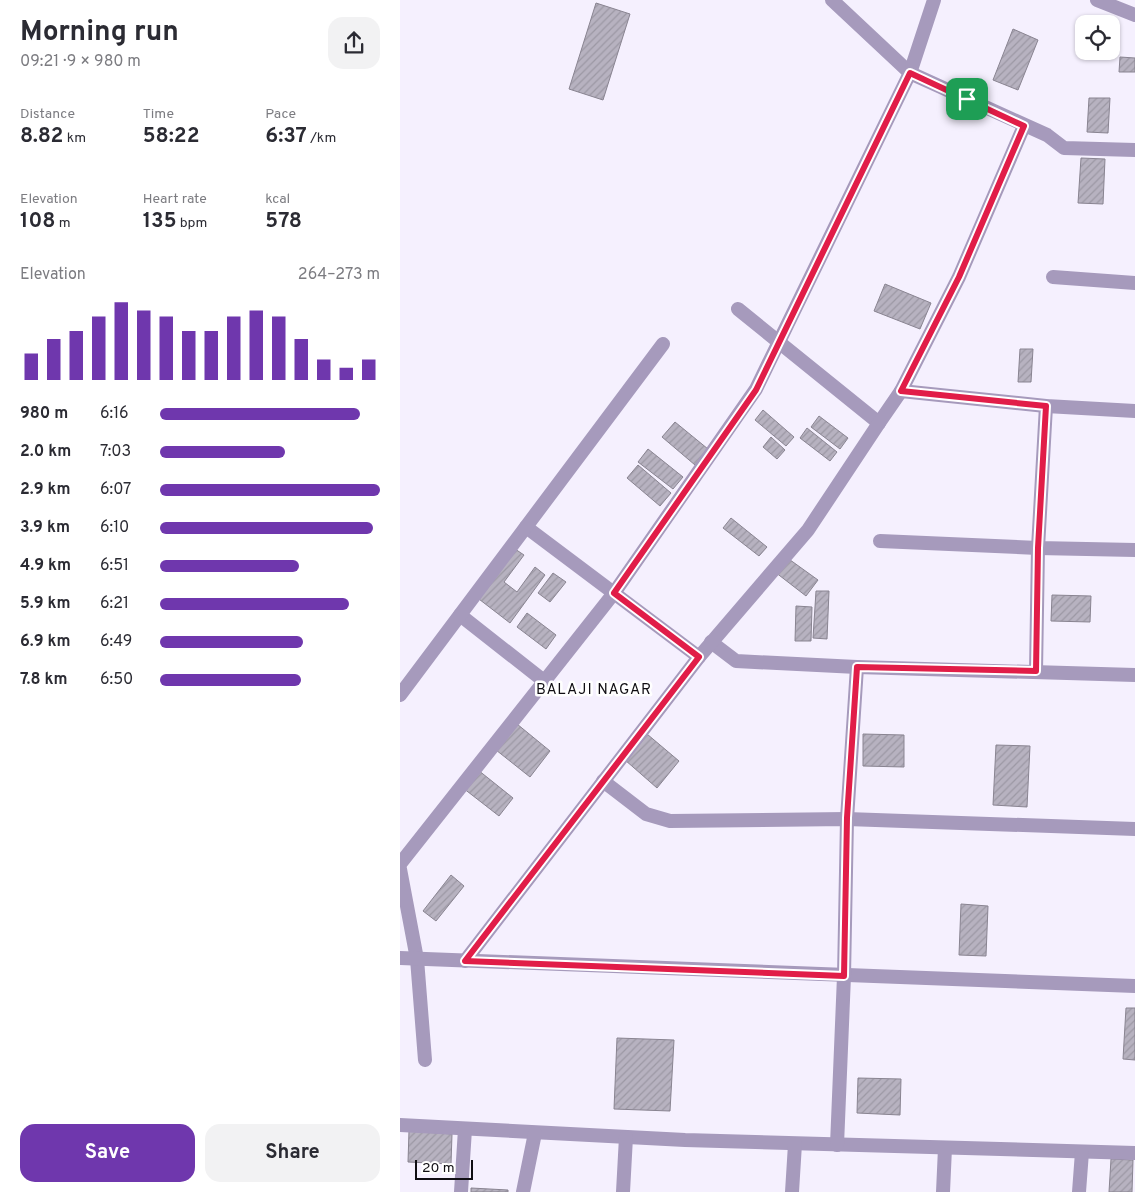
<!DOCTYPE html>
<html lang="en">
<head>
<meta charset="utf-8">
<style>
	body { margin:0; font-family:Overpass,sans-serif; background:#f2f2f3; color:#2b2b33; height:100vh; display:flex; flex-direction:column; font-size:19px; white-space:nowrap }
	* { box-sizing:border-box; margin:0 }
	p { font-size:16px; color:#7c7c81 }
	.icon { flex:none; width:28px; height:28px; fill:none; stroke:currentColor; stroke-width:2; stroke-linecap:round; stroke-linejoin:round }
	.map { position:relative; flex:1; overflow:hidden }
	.details { display:flex; flex-direction:column; background:#fff; width:400px }
	.details>* { flex:none }
	.controls { position:absolute; left:675px; top:15px; display:grid; gap:10px }
	.controls a { display:grid; place-items:center; width:45px; height:45px; border-radius:10px; background:#fff; box-shadow:0 1px 4px #0004; font-size:25px }
	.scale { position:absolute; left:15px; bottom:12px; width:58px; box-sizing:border-box; padding-left:5px; border:2px solid #100e13; border-top:0; font-size:14px; line-height:18px; white-space:nowrap; color:#100e13; -webkit-text-stroke:4px #fff; paint-order:stroke }
	.pin { position:absolute; display:grid; place-items:center; width:42px; height:42px; color:#fff; margin:-21px; border-radius:10px; box-shadow:0 2px 8px #0006 }
	.round { display:grid; place-items:center; flex:none; width:52px; height:52px; border-radius:15px; background:#f2f2f3 }
	.summary { display:flex; align-items:center; justify-content:space-between; height:85px; padding:0 20px }
	h1 { font-size:28px; font-weight:700; line-height:38px }
	.metrics { display:grid; grid-template-columns:repeat(3,1fr); gap:8px; height:85px; padding:5px 20px }
	.metrics div { display:grid; align-content:center }
	.metrics b { font-size:21px; font-weight:700 }
	.metrics small { font-size:14px; font-weight:400 }
	.metrics p { font-size:14px }
	.chart { height:140px; padding:10px 20px }
	.chart p { display:flex; justify-content:space-between }
	.chart svg { width:100%; height:90px; margin-top:5px; stroke:#6f37ad; stroke-width:6 }
	.button { display:flex; gap:10px; margin-top:auto; padding:10px 20px }
	.button a { flex:1; height:58px; border-radius:15px; background:#6f37ad; color:#fff; font-size:20px; font-weight:700; line-height:58px; text-align:center }
	.button a+a { background:#f2f2f3; color:#2b2b33 }
	ul { padding:0 20px; list-style:none; font-size:16px }
	li { display:grid; grid-template-columns:80px 60px 1fr; align-items:center; height:38px }
	li i { height:12px; border-radius:6px; background:#6f37ad }
	main { display:flex; flex:1; min-height:0 }
	.map>svg:first-child { display:block }
	.building { fill:url(#building-hatch); stroke:#898491 }
	.lines { fill:none; stroke-linecap:round; stroke-linejoin:round }
	.minor { stroke:#a69abc; stroke-width:14 }
	.route-casing { stroke:#fff; stroke-width:10 }
	.route { stroke:#e11d48; stroke-width:6 }
	.labels { text-anchor:middle; stroke-width:5; stroke-linejoin:round; paint-order:stroke }
	.neighbourhood-label { font-size:15px; letter-spacing:1px; fill:#100e13; stroke:#fff }
</style>
</head>
<body>
<main>
<section class="details">
<div class="summary"><div><h1>Morning run</h1><p>09:21 · 9 × 980 m</p></div><a class="round"><svg class="icon" aria-label="share" viewBox="0 0 24 24"><path d="M12 15V3M7 8l5-5 5 5M5 13v7h14v-7"/></svg></a></div>
<div class="metrics">
<div><p>Distance</p><b>8.82<small> km</small></b></div>
<div><p>Time</p><b>58:22</b></div>
<div><p>Pace</p><b>6:37<small> /km</small></b></div>
</div>
<div class="metrics">
<div><p>Elevation</p><b>108<small> m</small></b></div>
<div><p>Heart rate</p><b>135<small> bpm</small></b></div>
<div><p>kcal</p><b>578</b></div>
</div>
<div class="chart"><p><span>Elevation</span>264–273 m</p>
<svg viewBox="0 0 160 44" preserveAspectRatio="none"><path d="M5 44V31M15 44V24M25 44V20M35 44V13M45 44V6M55 44V10M65 44V13M75 44V20M85 44V20M95 44V13M105 44V10M115 44V13M125 44V24M135 44V34M145 44V38M155 44V34"/></svg>
</div>
<ul>
<li><b>980 m</b>6:16<i style="width:91%"></i></li>
<li><b>2.0 km</b>7:03<i style="width:57%"></i></li>
<li><b>2.9 km</b>6:07<i style="width:100%"></i></li>
<li><b>3.9 km</b>6:10<i style="width:97%"></i></li>
<li><b>4.9 km</b>6:51<i style="width:63%"></i></li>
<li><b>5.9 km</b>6:21<i style="width:86%"></i></li>
<li><b>6.9 km</b>6:49<i style="width:65%"></i></li>
<li><b>7.8 km</b>6:50<i style="width:64%"></i></li>
</ul>
<div class="button"><a>Save</a><a>Share</a></div>
</section>
<div class="map">
<svg width="735" height="1192" viewBox="0 0 735 1192">
	<defs>
		<pattern id="building-hatch" width="6" height="6" patternUnits="userSpaceOnUse" patternTransform="scale(1.25)"><rect width="6" height="6" fill="#b7b2c0"/><path d="M-1 1l2-2M0 6l6-6M5 7l2-2" fill="none" stroke="#9c98a4"/></pattern>
	</defs>
	<rect width="100%" height="100%" fill="#f5f0fe"/>
	<g class="building">
		<polygon points="196,3 230,14 203,100 169,89"/>
		<polygon points="613,29 638,40 618,90 593,80"/>
		<polygon points="720,57 735,58 735,72 719,72"/>
		<polygon points="689,98 710,98 708,133 687,132"/>
		<polygon points="681,158 705,159 703,204 678,203"/>
		<polygon points="485,284 531,303 520,329 474,311"/>
		<polygon points="620,349 633,349 631,382 618,382"/>
		<polygon points="363,410 394,437 386,446 355,420"/>
		<polygon points="419,416 448,438 440,449 411,427"/>
		<polygon points="275,422 308,449 295,465 262,437"/>
		<polygon points="407,428 437,452 430,461 400,438"/>
		<polygon points="371,437 385,450 377,459 363,447"/>
		<polygon points="248,449 283,477 273,489 238,462"/>
		<polygon points="238,465 271,493 260,506 227,478"/>
		<polygon points="331,518 367,547 359,556 323,528"/>
		<polygon points="112,547 124,555 104,582 117,592 135,567 145,575 110,623 75,596"/>
		<polygon points="386,557 418,580 406,596 375,572"/>
		<polygon points="153,573 166,582 150,602 138,593"/>
		<polygon points="416,591 429,591 427,639 413,638"/>
		<polygon points="652,595 691,596 690,622 651,621"/>
		<polygon points="396,606 412,607 411,641 395,641"/>
		<polygon points="127,613 156,635 146,649 117,627"/>
		<polygon points="117,724 150,751 130,777 96,750"/>
		<polygon points="247,734 279,761 257,788 225,760"/>
		<polygon points="463,734 504,735 504,767 463,766"/>
		<polygon points="596,745 630,746 627,807 593,805"/>
		<polygon points="78,770 113,798 99,816 63,788"/>
		<polygon points="51,875 64,886 36,921 23,911"/>
		<polygon points="561,904 588,906 586,956 559,955"/>
		<polygon points="726,1008 735,1008 735,1060 723,1059"/>
		<polygon points="217,1038 274,1040 270,1111 214,1109"/>
		<polygon points="458,1078 501,1079 500,1115 457,1113"/>
		<polygon points="9,1131 52,1134 51,1164 8,1162"/>
		<polygon points="711,1159 733,1160 732,1192 709,1192"/>
		<polygon points="71,1188 108,1190 108,1192 71,1192"/>
	</g>
	<g class="lines">
		<g class="minor">
			<polyline points="432,0 510,73 647,135 664,148 735,150"/>
			<polyline points="697,0 735,15"/>
			<polyline points="653,277 735,283"/>
			<polyline points="338,309 479,423"/>
			<polyline points="501,391 646,406 735,411"/>
			<polyline points="126,527 299,657"/>
			<polyline points="480,541 638,548 735,550"/>
			<polyline points="60,615 144,681"/>
			<polyline points="311,642 336,661 457,667 735,675"/>
			<polyline points="636,671 638,548 646,406"/>
			<polyline points="0,695 263,344"/>
			<polyline points="203,781 246,814 270,821 447,819 735,829"/>
			<polyline points="0,864 214,593 356,389 510,73 534,0"/>
			<polyline points="0,869 17,959 25,1060"/>
			<polyline points="0,958 735,986"/>
			<polyline points="65,961 299,657 408,530 479,423 501,391 559,277 624,126"/>
			<polyline points="0,1125 285,1140 735,1153"/>
			<polyline points="437,1145 444,976 447,819 457,667"/>
			<polyline points="61,1192 65,1129"/>
			<polyline points="123,1192 135,1133"/>
			<polyline points="223,1192 226,1137"/>
			<polyline points="392,1192 395,1144"/>
			<polyline points="543,1192 545,1148"/>
			<polyline points="679,1192 682,1152"/>
		</g>
	</g>
	<g class="lines">
		<defs>
			<polygon id="route" points="510,73 624,126 559,277 501,391 646,406 638,548 636,671 457,667 447,818 444,976 65,961 299,657 214,593 356,390"/>
		</defs>
		<use href="#route" class="route-casing"/>
		<use href="#route" class="route"/>
	</g>
	<g class="labels">
		<g class="neighbourhood-label">
			<text x="194" y="694">BALAJI NAGAR</text>
		</g>
	</g>
</svg>
<div class="controls">
<a><svg class="icon" aria-label="locate" viewBox="0 0 24 24"><circle cx="12" cy="12" r="6"/><path d="M12 2v4M12 18v4M2 12h4M18 12h4"/></svg></a>
</div>
<div class="scale">20 m</div>
<div class="pin" style="left:567px;top:99px;background:#1e9e55"><svg class="icon" aria-label="arrive" viewBox="0 0 24 24"><path d="M6 21V4h12l-3 4 3 4H6"/></svg></div>
</div>
</main>
</body>
</html>
